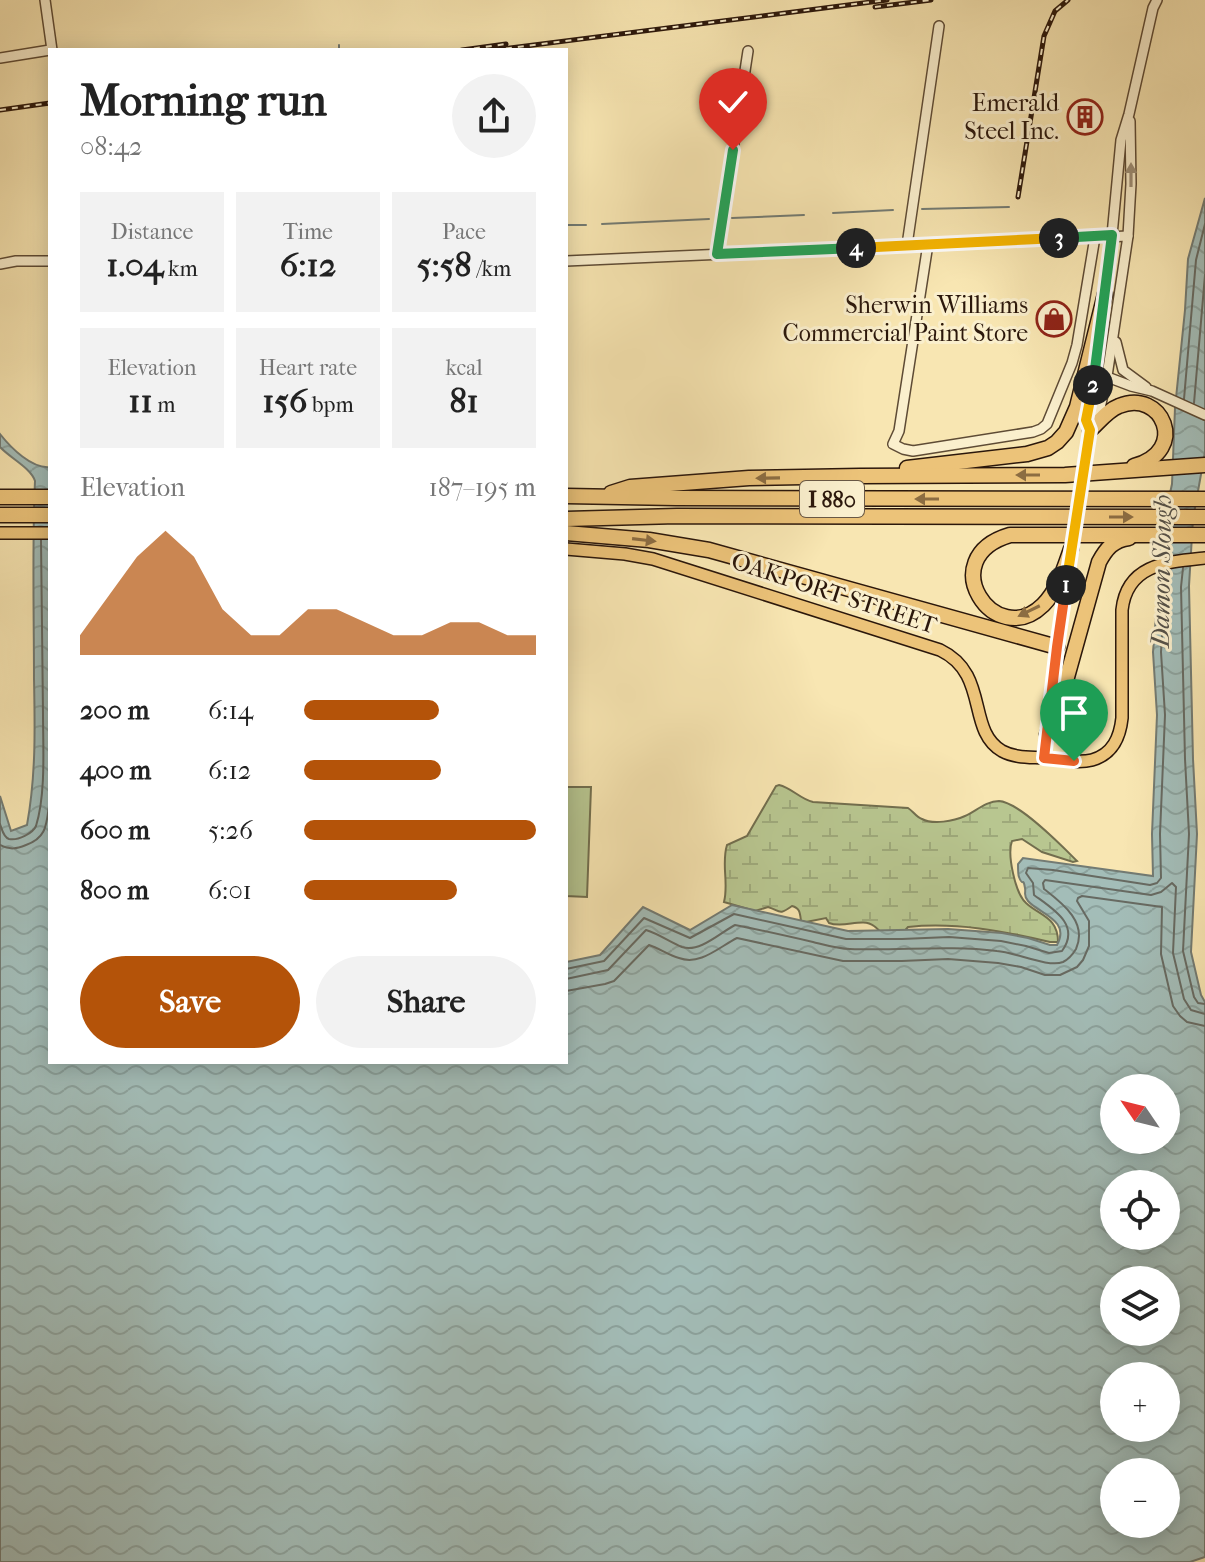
<!DOCTYPE html>
<html lang="en">
<head>
<meta charset="utf-8">
<style>
	body { margin:0; font-family:"IM FELL French Canon",serif; background:#f2f2f2; color:#222; height:100vh; display:flex; flex-direction:column; font-size:30px; white-space:nowrap }
	* { box-sizing:border-box; margin:0 }
	p { font-size:26px; color:#767676 }
	.icon { flex:none; width:44px; height:44px; fill:none; stroke:currentColor; stroke-width:2; stroke-linecap:round; stroke-linejoin:round }
	.map { position:relative; flex:1; overflow:hidden }
	.side { position:absolute; left:48px; top:48px; width:520px; height:1016px; display:flex; flex-direction:column; background:#fff; border-radius:0px; box-shadow:0 4px 20px #0003 }
	.side>* { flex:none }
	.needle { width:52px; rotate:305deg }
	.buttons { position:absolute; left:1100px; top:1074px; display:grid; gap:16px }
	.buttons a { display:grid; place-items:center; width:80px; height:80px; border-radius:50%; background:#fff; box-shadow:0 4px 20px #0003; font-size:40px }
	.pin { position:absolute; display:grid; place-items:center; width:68px; height:68px; color:#fff; margin:-82px -34px; border-radius:50% 50% 50% 0; rotate:-45deg; box-shadow:0 0 8px #0007 }
	.pin .icon { rotate:45deg }
	.km { position:absolute; width:40px; height:40px; margin:-20px; border-radius:50%; background:#222; color:#fff; font-size:22px; line-height:40px; text-align:center }
	.round { display:grid; place-items:center; flex:none; width:84px; height:84px; border-radius:42px; background:#f2f2f2 }
	.summary { display:flex; align-items:center; justify-content:space-between; height:136px; padding:0 32px }
	h1 { font-size:44px; font-weight:700; line-height:60px }
	.metrics { display:grid; grid-template-columns:repeat(3,1fr); gap:12px; height:136px; padding:8px 32px }
	.metrics div { display:grid; align-content:center; border-radius:0px; background:#f2f2f2; text-align:center }
	.metrics b { font-size:34px; font-weight:700 }
	.metrics small { font-size:22px; font-weight:400 }
	.metrics p { font-size:22px }
	.chart { height:224px; padding:16px 32px }
	.chart p { display:flex; justify-content:space-between }
	.chart svg { width:100%; height:144px; margin-top:8px; fill:#b45309; opacity:.7 }
	.primary-button { display:flex; gap:16px; margin-top:auto; padding:16px 32px }
	.primary-button a { flex:1; height:92px; border-radius:48px; background:#b45309; color:#fff; font-size:32px; font-weight:700; line-height:92px; text-align:center }
	.primary-button a+a { background:#f2f2f2; color:#222 }
	ul { padding:0 32px; list-style:none; font-size:26px }
	li { display:grid; grid-template-columns:128px 96px 1fr; align-items:center; height:60px }
	li i { height:20px; border-radius:10px; background:#b45309 }
	.map>svg:first-child { display:block }
	.green { fill:#b8c690; stroke:#726e4e; stroke-width:2 }
	.wetland { fill:url(#wetland-marsh); stroke:#726e4e; stroke-width:2 }
	.water { fill:url(#water-waves); stroke:#737b73; stroke-width:2; fill-rule:evenodd }
	.lines { fill:none; stroke-linecap:round; stroke-linejoin:round }
	.shore { stroke:#676a62; stroke-width:2 }
	.stream { stroke:#737b73; stroke-width:2 }
	.minor-casing { stroke:#5e4b35; stroke-width:12 }
	.major-casing { stroke:#2b170b; stroke-width:14 }
	.highway-casing { stroke:#2b170b; stroke-width:17 }
	.minor { stroke:#faefcd; stroke-width:9 }
	.major { stroke:#ecc379; stroke-width:11 }
	.highway { stroke:#ecc379; stroke-width:14 }
	.rail-casing { stroke:#2b170b; stroke-width:5 }
	.rail { stroke:#faefcd; stroke-width:2; stroke-dasharray:6; stroke-linecap:butt }
	.minor-bridge-casing { stroke:#5e4b35; stroke-width:12; stroke-linecap:butt }
	.minor-bridge { stroke:#faefcd; stroke-width:9 }
	.oneway { fill:#9d8e76 }
	.oneway2 { fill:#8c6d42 }
	.split-1-casing { stroke:#fff; stroke-width:16 }
	.split-2-casing { stroke:#fff; stroke-width:16 }
	.split-3-casing { stroke:#fff; stroke-width:16 }
	.split-4-casing { stroke:#fff; stroke-width:16 }
	.split-5-casing { stroke:#fff; stroke-width:16 }
	.split-1 { stroke:#f0652b; stroke-width:10 }
	.split-2 { stroke:#f5b400; stroke-width:10 }
	.split-3 { stroke:#22a559; stroke-width:10 }
	.split-4 { stroke:#f5b400; stroke-width:10 }
	.split-5 { stroke:#22a559; stroke-width:10 }
	.labels { text-anchor:middle; stroke-width:6; stroke-linejoin:round; paint-order:stroke }
	.shield { fill:#faefcd; stroke:#695845; stroke-width:2 }
	.shield-label { font-size:22px; font-weight:bold; fill:#2b170b }
	.poi-label { font-size:24px; fill:#2b170b; stroke:#faefcd; text-anchor:end }
	.street-label { font-size:24px; fill:#2b170b; stroke:#faefcd }
	.water-label { font-size:26px; font-style:italic; fill:#555148; stroke:#faefcd }
</style>
</head>
<body>
<div class="map">
<svg width="1205" height="1562" viewBox="0 0 1205 1562">
	<defs>
		<pattern id="wetland-marsh" width="20" height="14" patternUnits="userSpaceOnUse" patternTransform="scale(2)"><rect width="20" height="14" fill="#b8c690"/><path d="M1 5h8M5 5V1M11 12h8M15 12V8" fill="none" stroke="#9ea97b"/></pattern>
		<pattern id="water-waves" width="16" height="10" patternUnits="userSpaceOnUse" patternTransform="scale(2)"><rect width="16" height="10" fill="#a3bdb8"/><path d="M0 5q4-4 8 0t8 0" fill="none" stroke="#8ca29d"/></pattern>
	</defs>
	<rect width="100%" height="100%" fill="#f8e6b2"/>
	<filter id="stains"><feTurbulence type="fractalNoise" baseFrequency=".0025" numOctaves="4"/><feColorMatrix values="0 0 0 0 .2 0 0 0 0 .09 0 0 0 0 .02 0 0 0 .5 -.17"/></filter>
	<radialGradient id="worn" r=".72"><stop offset=".6" stop-color="#630" stop-opacity="0"/><stop offset="1" stop-color="#630" stop-opacity=".3"/></radialGradient>
	<polygon class="green" points="566,787 591,787 587,897 566,896"/>
	<path class="wetland" d="M779,785C792,788 800,799 813,802L908,808C913,811 916,817 922,819C933,825 954,821 965,816C975,812 986,801 999,801C1019,802 1062,846 1077,861L1073,862L1042,852L1022,839L1012,841C1007,854 1015,893 1026,903C1040,916 1058,917 1058,942H1050C1003,931 956,922 908,927L893,944C886,939 881,931 874,926C862,917 844,929 829,923L826,918L806,922L801,921C800,913 800,908 792,906C778,916 781,911 768,907L755,911L724,902C729,883 721,864 727,845L747,836L776,786Z"/>
	<path class="water" d="M1205,198V452L1193,519L1189,586L1193,759L1197,834L1191,952L1201,995L1205,1002V1557L1190,1562H0V796L11,831L27,825C36,775 35,729 34,678C34,612 32,546 35,481C31,468 10,458 0,447V434C11,448 32,469 50,467V1062H566V962L600,955L643,907L690,930L732,905L848,931L948,929L1002,933L1028,938L1050,945H1057C1071,920 1039,914 1028,901C1023,895 1026,894 1025,888C1023,876 1023,888 1019,877C1018,875 1018,866 1018,864L1023,858L1153,876L1152,834L1157,715L1153,652L1157,604L1159,544L1172,484L1175,408L1185,310L1188,259ZM1114,1088H1166V1140H1114ZM1114,1184H1166V1236H1114ZM1114,1280H1166V1332H1114ZM1114,1376H1166V1428H1114ZM1114,1472H1166V1524H1114Z"/>
	<g class="lines">
		<g class="shore">
			<polyline points="1184,399 1196,260 1205,224"/>
			<polyline points="1194,403 1205,275"/>
			<polyline points="1183,568 1181,587 1185,759 1189,834 1183,951 1194,997 1198,1003 1205,1004"/>
			<path d="M0,824C2,829 3,837 9,839C18,841 33,833 36,826C46,794 43,747 43,714C42,656 42,598 41,540"/>
			<path d="M0,845C10,850 16,849 26,845C49,837 46,821 50,800"/>
			<path d="M566,969L604,961L644,918L690,938L734,914L846,939H902L949,937L1001,941L1026,946L1049,953L1062,951C1081,925 1053,909 1034,895L1033,883L1026,873L1028,868L1053,870L1150,885L1157,883L1161,878L1160,834L1165,715L1161,652L1166,571"/>
			<path d="M566,979L608,970L646,930C659,934 670,942 682,947C700,953 721,932 735,925C761,930 787,936 813,942C825,945 838,949 850,949C899,951 948,945 997,951C1015,952 1048,968 1063,962C1069,959 1073,954 1076,949C1088,922 1062,903 1044,889L1043,883L1045,880L1151,895L1161,892L1172,883L1176,887L1173,953L1184,999L1191,1010L1205,1014"/>
			<path d="M566,991L605,984L614,981L649,945C659,948 668,955 679,958C700,966 719,947 737,938L843,961H902L948,959L998,963L1021,967L1045,975H1060L1077,967L1083,960L1089,946V921L1077,901L1078,898L1082,896L1162,907L1161,954L1173,1006L1180,1016L1187,1022L1205,1026"/>
		</g>
		<g class="stream">
			<polyline points="339,50 339,45"/>
			<polyline points="922,209 1009,207"/>
			<polyline points="833,213 893,210"/>
			<polyline points="732,218 804,215"/>
			<polyline points="602,224 709,219"/>
			<polyline points="566,225 586,225"/>
		</g>
		<defs>
			<g id="minor">
				<polyline points="45,0 52,50"/>
				<polyline points="0,58 50,50"/>
				<polyline points="928,244 899,431 893,444 903,449 913,451 1033,432 1041,429 1047,424 1072,363 1077,345 1095,237"/>
				<polyline points="907,245 939,26"/>
				<polyline points="717,254 748,51"/>
				<polyline points="566,261 1128,236"/>
				<polyline points="0,264 16,261 50,261"/>
				<polyline points="1104,296 1112,235 1121,140 1129,114 1153,8 1157,0"/>
				<polyline points="1116,342 1123,370 1146,387"/>
				<polyline points="1102,375 1131,386 1152,391 1205,415"/>
				<polyline points="1090,430 1086,420 1099,343"/>
				<polyline points="1085,457 1090,430 1099,413 1107,376 1128,236 1131,184 1130,121"/>
				<polyline points="1044,758 1057,647 1068,571"/>
			</g>
			<g id="major">
				<polyline points="0,533 50,533"/>
				<path d="M566,549L625,554L653,559L940,650C990,674 966,730 1002,751C1015,758 1029,757 1044,758C1060,759 1077,764 1092,760C1113,754 1120,737 1122,718V610C1127,564 1167,562 1205,558"/>
			</g>
			<g id="highway">
				<path d="M1090,430C1099,422 1108,410 1119,406C1162,388 1190,451 1134,466"/>
				<polyline points="907,468 1027,454 1048,448 1057,442 1066,432 1077,407 1105,294"/>
				<polyline points="611,493 630,487 749,478 860,476 1065,475 1205,465"/>
				<polyline points="566,496 676,498 1205,499"/>
				<polyline points="0,497 50,497"/>
				<polyline points="0,515 50,515"/>
				<polyline points="566,519 677,516 1205,517"/>
				<polyline points="566,533 649,540 709,550 1057,647"/>
				<path d="M1071,549C1064,569 1058,590 1043,605C995,652 932,558 1010,535H1205"/>
				<path d="M1047,734L1059,706L1099,562C1106,549 1113,540 1129,538"/>
			</g>
		</defs>
		<use href="#minor" class="minor-casing"/>
		<use href="#major" class="major-casing"/>
		<use href="#highway" class="highway-casing"/>
		<use href="#minor" class="minor"/>
		<use href="#major" class="major"/>
		<use href="#highway" class="highway"/>
		<defs>
			<g id="rail">
				<polyline points="875,7 931,0"/>
				<polyline points="462,50 506,44"/>
				<polyline points="494,50 887,0"/>
				<polyline points="0,110 50,103"/>
				<polyline points="1018,197 1044,36 1055,11 1068,0"/>
			</g>
		</defs>
		<use href="#rail" class="rail-casing"/>
		<use href="#rail" class="rail"/>
		<defs>
			<polyline id="minor-bridge" points="1071,549 1085,457"/>
		</defs>
		<use href="#minor-bridge" class="minor-bridge-casing"/>
		<use href="#minor-bridge" class="minor-bridge"/>
	</g>
	<defs><path id="oneway-solid" d="M-6-.8H1V-3.2L6.5 0L1 3.2V.8H-6Z" transform="scale(2)"/></defs>
	<use class="oneway" href="#oneway-solid" transform="translate(1131 175) rotate(-90)"/>
	<g class="oneway2">
		<use href="#oneway-solid" transform="translate(1028 475) rotate(180)"/>
		<use href="#oneway-solid" transform="translate(768 478) rotate(179)"/>
		<use href="#oneway-solid" transform="translate(927 499) rotate(-180)"/>
		<use href="#oneway-solid" transform="translate(1121 517)"/>
		<use href="#oneway-solid" transform="translate(644 540) rotate(7)"/>
		<use href="#oneway-solid" transform="translate(1029 611) rotate(154)"/>
	</g>
	<g class="lines">
		<defs>
			<polyline id="split-1" points="1066,585 1057,647 1044,758 1074,761"/>
			<polyline id="split-2" points="1066,585 1090,430 1086,420 1093,385"/>
			<polyline id="split-3" points="1059,238 1112,235 1093,385"/>
			<polyline id="split-4" points="856,248 1059,238"/>
			<polyline id="split-5" points="733,150 717,254 856,248"/>
		</defs>
		<use href="#split-1" class="split-1-casing"/>
		<use href="#split-2" class="split-2-casing"/>
		<use href="#split-3" class="split-3-casing"/>
		<use href="#split-4" class="split-4-casing"/>
		<use href="#split-5" class="split-5-casing"/>
		<use href="#split-1" class="split-1"/>
		<use href="#split-2" class="split-2"/>
		<use href="#split-3" class="split-3"/>
		<use href="#split-4" class="split-4"/>
		<use href="#split-5" class="split-5"/>
	</g>
	<defs>
		<symbol id="building-ring" viewBox="-11 -11 22 22"><circle r="9.5" fill="#faefcd" stroke="#8f2418" stroke-width="1.5"/><path d="M-4-6H4V6H1V3H-1V6H-4ZM-2.5-4.3h1.7v1.8h-1.7ZM.8-4.3h1.7v1.8H.8ZM-2.5-1h1.7V.8h-1.7ZM.8-1h1.7V.8H.8Z" fill="#8f2418"/></symbol>
		<symbol id="shop-ring" viewBox="-11 -11 22 22"><circle r="9.5" fill="#faefcd" stroke="#8f2418" stroke-width="1.5"/><path d="M-5-2.5h2.3a2.7 3.5 0 0 1 5.4 0H5L5.5 6h-11ZM-1.5-2.5h3a1.5 2.3 0 0 0-3 0Z" fill="#8f2418"/></symbol>
	</defs>
	<g fill-rule="evenodd">
		<use href="#building-ring" x="1065" y="97" width="40" height="40"/>
		<use href="#shop-ring" x="1034" y="299" width="40" height="40"/>
	</g>
	<g class="labels">
		<rect class="shield" x="800" y="481" width="64" height="36" rx="6"/>
		<g class="shield-label">
			<text x="832" y="507">I 880</text>
		</g>
		<g class="poi-label">
			<text x="1059" y="111">Emerald<tspan x="1059" dy="28">Steel Inc.</tspan></text>
			<text x="1028" y="313">Sherwin Williams<tspan x="1028" dy="28">Commercial Paint Store</tspan></text>
		</g>
		<g class="street-label">
			<text transform="translate(834 593) rotate(18)" y="8">OAKPORT STREET</text>
		</g>
		<g class="water-label">
			<text transform="translate(1161 571) rotate(-89)" y="9">Damon Slough</text>
		</g>
	</g>
	<rect width="100%" height="100%" filter="url(#stains)"/>
	<rect width="100%" height="100%" fill="url(#worn)"/>
</svg>
<div class="buttons">
<a><svg class="needle" viewBox="-14 -14 28 28"><path d="M0-13l5 13h-10z" fill="#e53935"/><path d="M0 13l5-13h-10z" fill="#767676"/></svg></a>
<a><svg class="icon" aria-label="locate" viewBox="0 0 24 24"><circle cx="12" cy="12" r="6"/><path d="M12 2v4M12 18v4M2 12h4M18 12h4"/></svg></a>
<a><svg class="icon" aria-label="layers" viewBox="0 0 24 24"><path d="M12 4l9 5-9 5-9-5zM3 14l9 5 9-5"/></svg></a>
<a>+</a>
<a>−</a>
</div>
<div class="pin" style="left:1074px;top:761px;background:#1e9e55"><svg class="icon" aria-label="arrive" viewBox="0 0 24 24"><path d="M6 21V4h12l-3 4 3 4H6"/></svg></div>
<div class="pin" style="left:733px;top:150px;background:#d93025"><svg class="icon" aria-label="check" viewBox="0 0 24 24"><path d="M5 12l5 5 9-10"/></svg></div>
<b class="km" style="left:1066px;top:585px">1</b>
<b class="km" style="left:1093px;top:385px">2</b>
<b class="km" style="left:1059px;top:238px">3</b>
<b class="km" style="left:856px;top:248px">4</b>
<section class="side">
<div class="summary"><div><h1>Morning run</h1><p>08:42</p></div><a class="round"><svg class="icon" aria-label="share" viewBox="0 0 24 24"><path d="M12 15V3M7 8l5-5 5 5M5 13v7h14v-7"/></svg></a></div>
<div class="metrics">
<div><p>Distance</p><b>1.04<small> km</small></b></div>
<div><p>Time</p><b>6:12</b></div>
<div><p>Pace</p><b>5:58<small> /km</small></b></div>
</div>
<div class="metrics">
<div><p>Elevation</p><b>11<small> m</small></b></div>
<div><p>Heart rate</p><b>156<small> bpm</small></b></div>
<div><p>kcal</p><b>81</b></div>
</div>
<div class="chart"><p><span>Elevation</span>187–195 m</p>
<svg viewBox="0 0 160 44" preserveAspectRatio="none"><path d="M0 44V38L10 26L20 14L30 6L40 14L50 30L60 38L70 38L80 30L90 30L100 34L110 38L120 38L130 34L140 34L150 38L160 38V44z"/></svg>
</div>
<ul>
<li><b>200 m</b>6:14<i style="width:58%"></i></li>
<li><b>400 m</b>6:12<i style="width:59%"></i></li>
<li><b>600 m</b>5:26<i style="width:100%"></i></li>
<li><b>800 m</b>6:01<i style="width:66%"></i></li>
</ul>
<div class="primary-button"><a>Save</a><a>Share</a></div>
</section>
</div>
</body>
</html>
